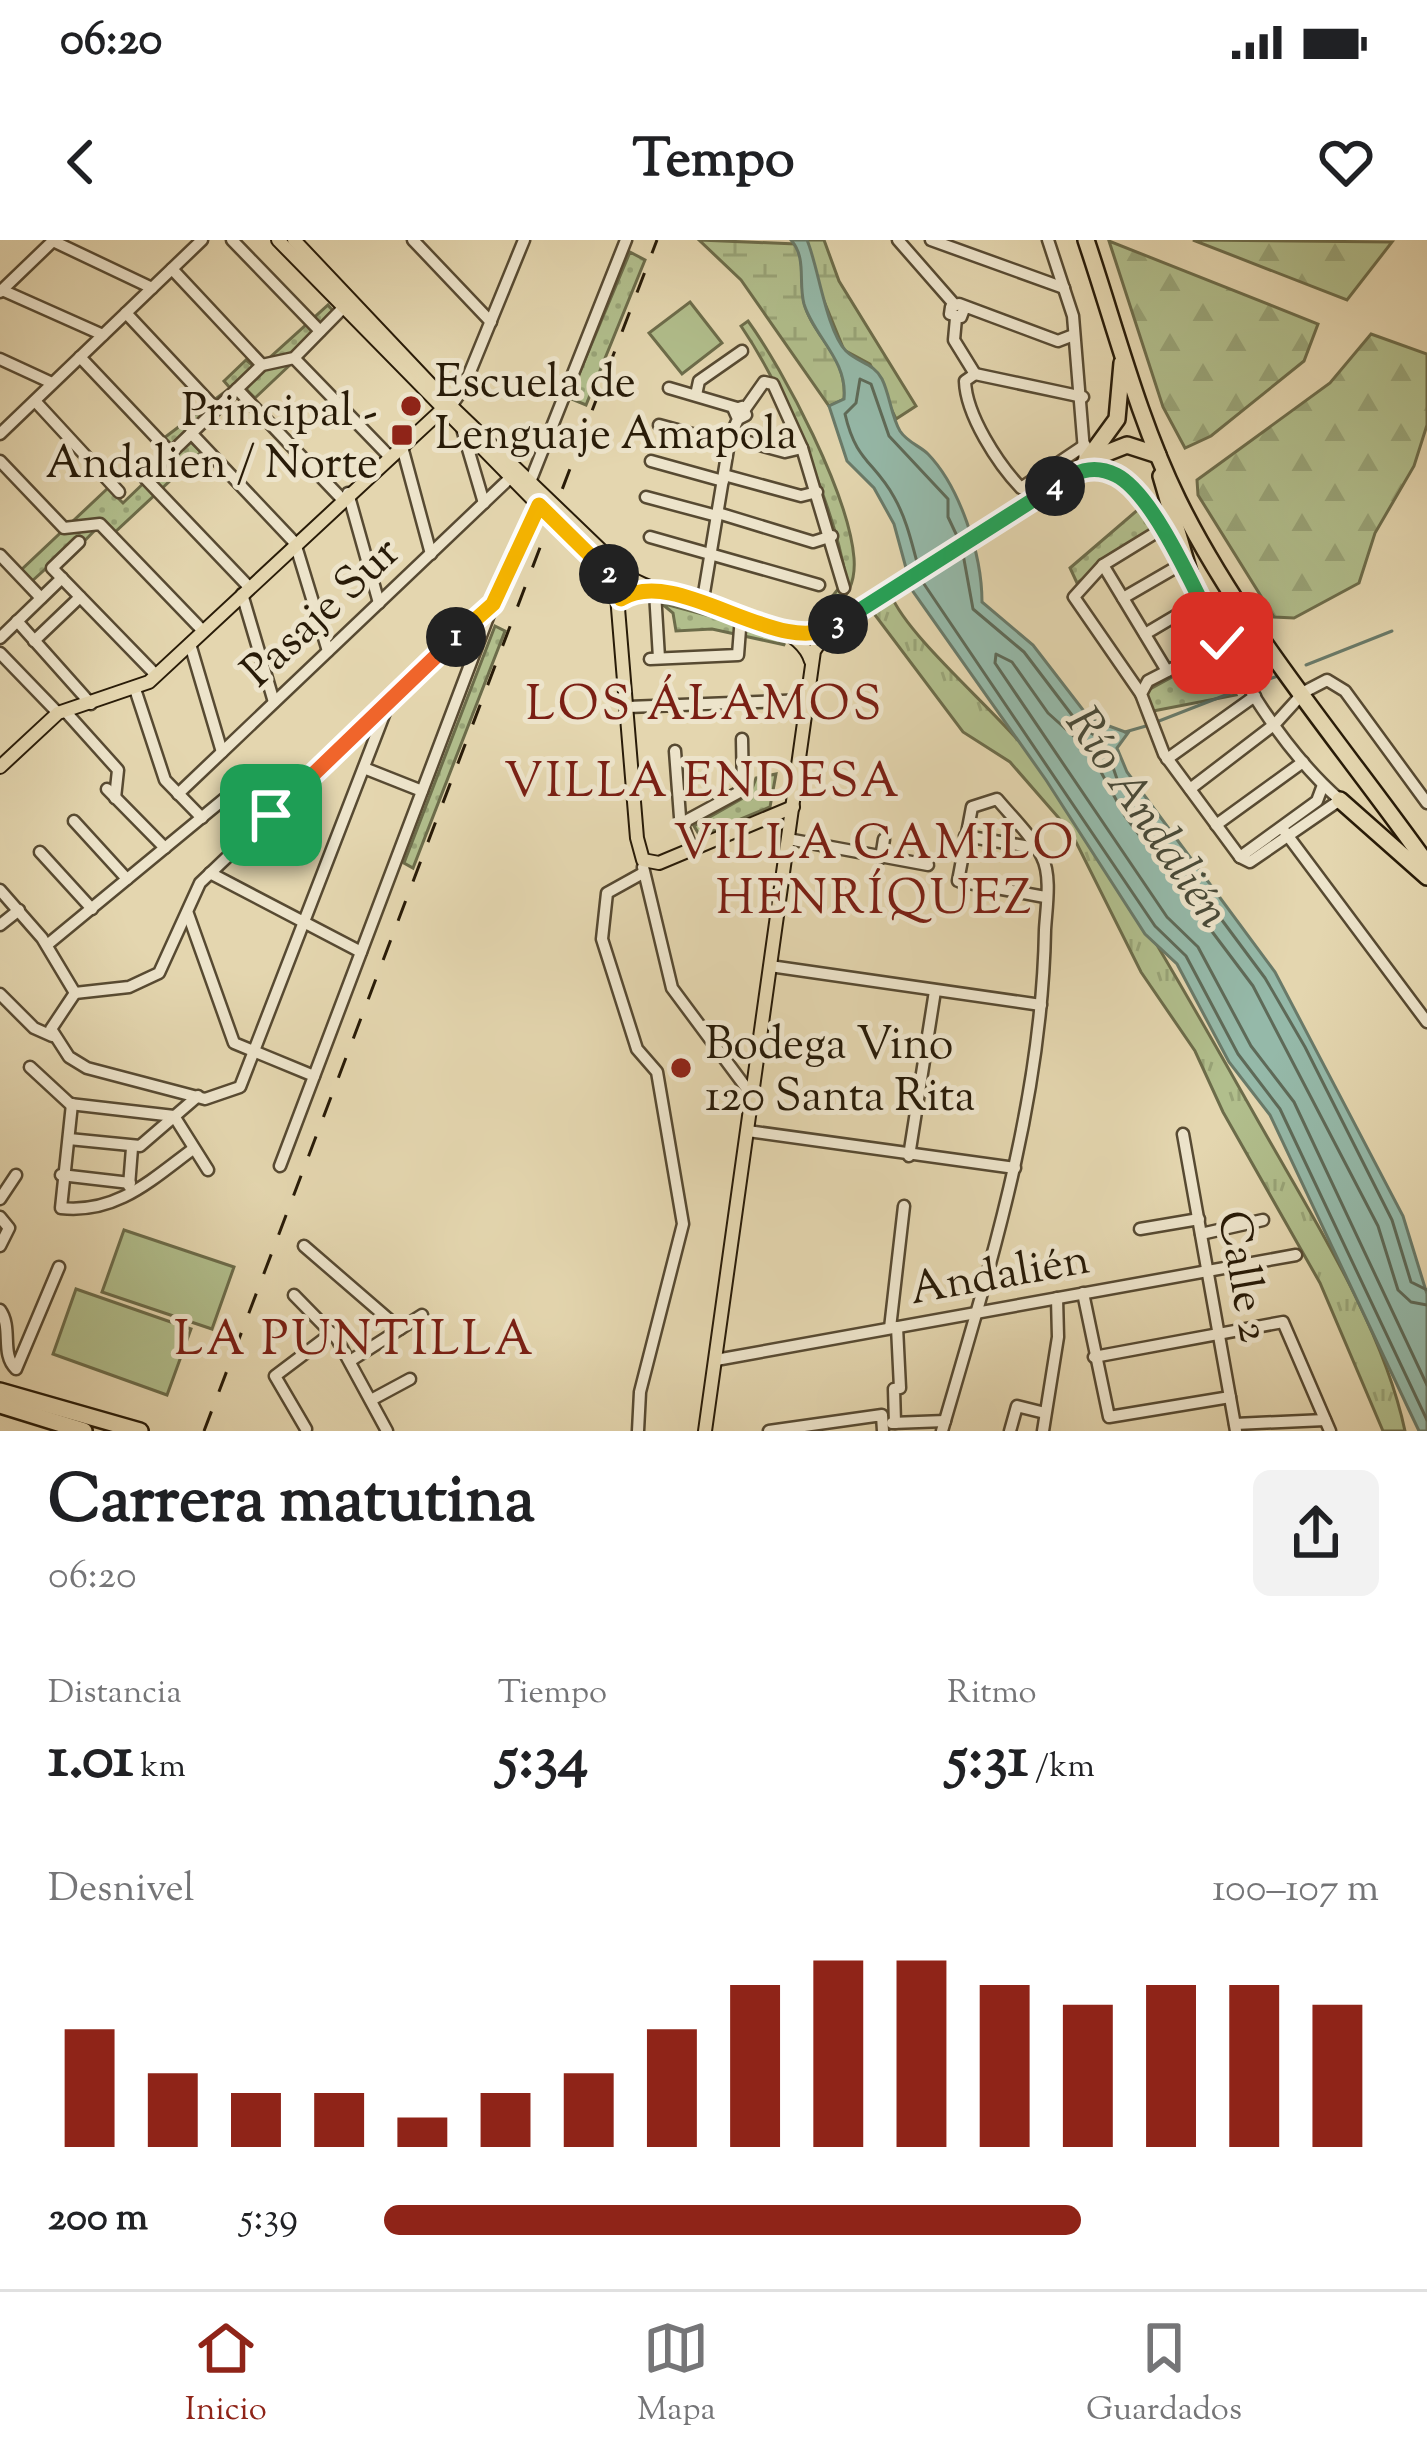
<!DOCTYPE html>
<html lang="es">
<head>
<meta charset="utf-8">
<style>
	body { margin:0; font-family:"Sorts Mill Goudy",serif; background:#f2f2f2; color:#202124; height:100vh; display:flex; flex-direction:column; font-size:45px; white-space:nowrap }
	* { box-sizing:border-box; margin:0 }
	p { font-size:39px; color:#757577 }
	.icon { flex:none; width:66px; height:66px; fill:none; stroke:currentColor; stroke-width:2; stroke-linecap:round; stroke-linejoin:round }
	.map { position:relative; height:1191px; overflow:hidden }
	.drawer { display:flex; flex-direction:column; background:#fff; flex:1 }
	.drawer>* { flex:none }
	.pin { position:absolute; display:grid; place-items:center; width:102px; height:102px; color:#fff; margin:-51px; border-radius:24px; box-shadow:0 6px 18px #0006 }
	.km { position:absolute; width:60px; height:60px; margin:-30px; border-radius:50%; background:#222; color:#fff; font-size:33px; line-height:60px; text-align:center }
	.round { display:grid; place-items:center; flex:none; width:126px; height:126px; border-radius:18px; background:#f2f2f2 }
	.head { display:flex; align-items:center; justify-content:space-between; height:204px; padding:0 48px }
	h1 { font-size:66px; font-weight:800; line-height:90px }
	.stats { display:grid; grid-template-columns:repeat(3,1fr); gap:18px; height:204px; padding:12px 48px }
	.stats div { display:grid; align-content:center }
	.stats b { font-size:60px; font-weight:800 }
	.stats small { font-size:33px; font-weight:400 }
	.stats p { font-size:33px }
	.chart { height:336px; padding:24px 48px }
	.chart p { display:flex; justify-content:space-between }
	.chart svg { width:100%; height:216px; margin-top:12px; stroke:#8f2418; stroke-width:6 }
	ul { padding:0 48px; list-style:none; font-size:39px }
	li { display:grid; grid-template-columns:192px 144px 1fr; align-items:center; height:90px }
	li i { height:30px; border-radius:15px; background:#8f2418 }
	.status { display:flex; justify-content:space-between; align-items:center; height:84px; padding:0 60px; background:#fff; direction:ltr }
	.status svg { height:33px; fill:currentColor }
	header { display:flex; justify-content:space-between; align-items:center; height:156px; padding:0 48px; background:#fff; font-size:54px; font-weight:800 }
	.tabs { display:flex; justify-content:space-around; align-items:center; height:168px; border-top:3px solid #e0e0e0; background:#fff; font-size:33px; color:#757577 }
	.tabs a { display:grid; justify-items:center; gap:6px }
	.tabs .selected { color:#8f2418 }
	.map>svg:first-child { display:block }
	.grass { fill:url(#grass-tufts); stroke:#6c6c4a; stroke-width:3 }
	.forest { fill:url(#forest-firs); stroke:#6c6c4a; stroke-width:3 }
	.wetland { fill:url(#wetland-marsh); stroke:#6c6c4a; stroke-width:3 }
	.park { fill:url(#park-dots); stroke:#6c6c4a; stroke-width:3 }
	.garden { fill:#b1be8c; stroke:#6c6c4a; stroke-width:3 }
	.water { fill:#95b9a9; stroke:#697a69; stroke-width:3 }
	.lines { fill:none; stroke-linecap:round; stroke-linejoin:round }
	.shore { stroke:#5e6a58; stroke-width:3 }
	.stream { stroke:#697a69; stroke-width:3 }
	.minor-casing { stroke:#574a32; stroke-width:15 }
	.major-casing { stroke:#281b08; stroke-width:16 }
	.highway-casing { stroke:#281b08; stroke-width:20 }
	.minor { stroke:#ede4cb; stroke-width:10 }
	.major { stroke:#e4d6af; stroke-width:12 }
	.highway { stroke:#e4d6af; stroke-width:15 }
	.rail { stroke:#281b08; stroke-width:3; stroke-dasharray:21 21; stroke-linecap:butt }
	.split-1-casing { stroke:#fff; stroke-width:24 }
	.split-2-casing { stroke:#fff; stroke-width:24 }
	.split-3-casing { stroke:#fff; stroke-width:24 }
	.split-4-casing { stroke:#fff; stroke-width:24 }
	.split-5-casing { stroke:#fff; stroke-width:24 }
	.split-1 { stroke:#f0652b; stroke-width:15 }
	.split-2 { stroke:#f5b400; stroke-width:15 }
	.split-3 { stroke:#f5b400; stroke-width:15 }
	.split-4 { stroke:#22a559; stroke-width:15 }
	.split-5 { stroke:#22a559; stroke-width:15 }
	.poi-dot { fill:#8f2418; stroke:#ede4cb; stroke-width:4.5 }
	.labels { text-anchor:middle; stroke-width:10; stroke-linejoin:round; paint-order:stroke }
	.poi-label { font-size:45px; fill:#281b08; stroke:#ede4cb; text-anchor:start }
	.street-label { font-size:45px; fill:#281b08; stroke:#ede4cb }
	.neighbourhood-label { font-size:48px; letter-spacing:3px; fill:#7a1f14; stroke:#ede4cb }
	.water-label { font-size:48px; font-style:italic; fill:#494a38; stroke:#ede4cb }
</style>
</head>
<body>
<div class="status"><b>06:20</b><svg viewBox="0 0 49 12"><path d="M0 12V9h3v3zM5 12V6h3v6zM10 12V3h3v9zM15 12V0h3v12zM26 1h20v11H26zM47 4h2v5h-2z"/></svg></div>
<header><svg class="icon" aria-label="back" viewBox="0 0 24 24"><path d="M15 5l-7 7 7 7"/></svg>Tempo<svg class="icon" aria-label="heart" viewBox="0 0 24 24"><path d="M12 20l-8-8c-3-5 5-10 8-4 3-6 11-1 8 4z"/></svg></header>
<div class="map">
<svg width="1427" height="1191" viewBox="0 0 1427 1191">
	<defs>
		<pattern id="grass-tufts" width="24" height="20" patternUnits="userSpaceOnUse" patternTransform="scale(3)"><rect width="24" height="20" fill="#b1be8c"/><path d="M3 7l-1-3M5 7V3M7 7l1-3M15 17l-1-3M17 17v-4M19 17l1-3" fill="none" stroke="#98a377"/></pattern>
		<pattern id="forest-firs" width="22" height="20" patternUnits="userSpaceOnUse" patternTransform="scale(3)"><rect width="22" height="20" fill="#b1be8c"/><path d="M5 1l3.5 6h-7zM16 11l3.5 6h-7z" fill="#98a377"/></pattern>
		<pattern id="wetland-marsh" width="20" height="14" patternUnits="userSpaceOnUse" patternTransform="scale(3)"><rect width="20" height="14" fill="#b1be8c"/><path d="M1 5h8M5 5V1M11 12h8M15 12V8" fill="none" stroke="#98a377"/></pattern>
		<pattern id="park-dots" width="8" height="8" patternUnits="userSpaceOnUse" patternTransform="scale(3)"><rect width="8" height="8" fill="#b1be8c"/><path d="M2 2h.1M6 6h.1" fill="none" stroke="#98a377" stroke-width="1.8" stroke-linecap="round"/></pattern>
	</defs>
	<rect width="100%" height="100%" fill="#e4d6af"/>
	<filter id="stains"><feTurbulence type="fractalNoise" baseFrequency=".00167" numOctaves="4"/><feColorMatrix values="0 0 0 0 .2 0 0 0 0 .09 0 0 0 0 .02 0 0 0 .5 -.17"/></filter>
	<radialGradient id="worn" r=".72"><stop offset=".6" stop-color="#630" stop-opacity="0"/><stop offset="1" stop-color="#630" stop-opacity=".3"/></radialGradient>
	<path class="grass" d="M891,355C909,399 1001,475 1035,520C1121,635 1190,761 1261,886C1313,978 1383,1087 1405,1191H1383L1320,1043L1223,872L1195,811L1141,732L1071,592L1010,522L963,492L872,371Z"/>
	<g class="forest">
		<polygon points="1193,0 1392,2 1347,60"/>
		<polygon points="1109,1 1318,84 1304,121 1211,196 1185,208 1163,167"/>
		<polygon points="1371,94 1427,114 1427,185 1414,226 1375,293 1359,343 1294,378 1274,377 1198,255 1197,240 1330,143"/>
	</g>
	<g class="wetland">
		<path d="M699,0L796,4C805,22 800,43 804,62C811,95 848,115 844,159L829,166L741,40Z"/>
		<polygon points="807,0 824,0 839,41 916,166 896,179 870,124 844,110 815,39"/>
	</g>
	<g class="park">
		<polygon points="630,12 645,20 586,165 569,158"/>
		<polygon points="328,65 334,72 293,122 255,158 244,147 190,201 201,212 114,293 102,283 58,328 52,323 31,342 20,331 108,248 123,263 176,212 164,198 230,148 224,141 246,120 257,129"/>
		<path d="M748,81C785,132 849,255 854,318C856,343 847,358 830,374L827,363L846,339C834,265 783,148 741,86Z"/>
		<polygon points="1141,267 1154,289 1077,343 1070,328"/>
		<polygon points="661,363 770,392 785,405 712,389 676,391 673,373"/>
		<polygon points="495,386 505,391 413,628 404,623"/>
		<polygon points="1216,413 1236,455 1148,472 1141,454"/>
		<polygon points="776,534 770,567 700,596 694,586 750,554 756,538"/>
	</g>
	<g class="garden">
		<polygon points="690,62 722,103 682,134 649,93"/>
		<polygon points="124,990 234,1027 212,1089 102,1052"/>
		<polygon points="76,1049 191,1089 167,1155 53,1114"/>
	</g>
	<path class="water" d="M791,0H807C818,25 826,90 846,111C858,123 874,123 882,139C890,155 891,176 900,191C907,202 920,206 928,214C959,246 982,313 982,362L1033,405L1090,479L1128,493L1117,508L1127,532L1275,732L1403,976L1427,1054V1191H1419L1409,1170L1270,875L1229,822L1177,724L1145,694L1046,540L912,350L894,284L874,248L847,221L829,166L844,159C848,120 814,97 804,64C798,42 807,18 791,0Z"/>
	<g class="lines">
		<g class="shore">
			<polyline points="963,314 973,369 1024,412 1081,487 1104,501 1117,539 1265,738 1305,807 1392,980 1411,1042 1427,1050"/>
			<path d="M917,322C911,300 906,278 894,257C874,221 856,222 845,174L856,163L860,139L871,144L889,196L948,259V277L957,296"/>
			<polyline points="922,341 1155,686 1186,716 1238,814 1280,869 1427,1180"/>
			<polyline points="1427,1065 1411,1062 1398,1050 1378,986 1253,746 1125,576 1089,510 1048,473 1012,422 996,414 995,423 1167,677 1198,707 1251,806 1294,862 1427,1145"/>
		</g>
		<g class="stream">
			<polyline points="1306,425 1392,391"/>
			<polyline points="1253,444 1278,436"/>
			<polyline points="1159,481 1241,449"/>
			<polyline points="1125,492 1146,486"/>
		</g>
		<defs>
			<g id="minor">
				<polyline points="232,0 320,91"/>
				<polyline points="413,0 491,82"/>
				<polyline points="898,0 954,64"/>
				<polyline points="931,0 1064,48"/>
				<polyline points="1048,0 1073,76 1085,223"/>
				<polyline points="53,1 152,48"/>
				<polyline points="172,29 262,125"/>
				<polyline points="2,50 103,95"/>
				<polyline points="0,52 54,0"/>
				<polyline points="964,69 961,77 950,74 951,67 959,64 1058,101 1071,96"/>
				<polyline points="126,73 216,169"/>
				<polyline points="956,78 954,100 975,134"/>
				<polyline points="80,117 171,213"/>
				<polyline points="294,118 388,215"/>
				<polyline points="0,119 52,143"/>
				<path d="M975,134L965,141C966,175 998,224 1021,248L1085,205"/>
				<polyline points="975,134 1083,157"/>
				<polyline points="669,148 737,168"/>
				<polyline points="237,149 342,259"/>
				<polyline points="696,155 699,141 742,111"/>
				<polyline points="35,161 119,252"/>
				<polyline points="451,166 463,149 524,0"/>
				<polyline points="745,169 764,142 773,144 802,208 844,348"/>
				<polyline points="659,185 729,204"/>
				<polyline points="463,192 484,263"/>
				<polyline points="191,193 295,303 328,411"/>
				<polyline points="0,194 202,0"/>
				<polyline points="730,197 785,212 802,208"/>
				<polyline points="401,203 431,314"/>
				<polyline points="0,221 64,288 100,284 203,391"/>
				<polyline points="651,221 723,241"/>
				<path d="M1076,231C1137,223 1159,287 1183,332"/>
				<polyline points="724,235 801,256 817,252"/>
				<polyline points="530,242 626,0"/>
				<polyline points="348,253 379,363"/>
				<polyline points="646,257 717,276"/>
				<polyline points="718,273 813,302 832,296"/>
				<polyline points="650,297 819,345"/>
				<polyline points="79,302 52,328 156,435"/>
				<polyline points="0,315 41,358"/>
				<polyline points="1103,325 1167,431"/>
				<polyline points="249,347 145,238 262,125 294,118 342,69"/>
				<polyline points="655,352 659,418"/>
				<polyline points="242,354 274,462"/>
				<path d="M1195,354C1235,426 1277,505 1340,560L1250,622L1240,617"/>
				<polyline points="1123,358 1180,325"/>
				<polyline points="702,365 730,197 738,179 746,175 742,167 734,170 738,179"/>
				<polyline points="17,381 91,464"/>
				<polyline points="1145,394 1199,362"/>
				<polyline points="0,398 62,338"/>
				<polyline points="34,401 80,357"/>
				<polyline points="1222,403 1148,441 1141,454 1164,514 1240,617"/>
				<polyline points="190,404 222,512"/>
				<polyline points="0,413 58,473"/>
				<polyline points="650,419 738,415 741,376"/>
				<polyline points="135,449 165,540 202,578"/>
				<polyline points="1141,454 1074,357 1103,325 1160,290"/>
				<polyline points="628,467 806,460"/>
				<polyline points="65,471 118,530 115,558"/>
				<polyline points="675,511 680,577 692,610"/>
				<polyline points="1167,519 1255,456"/>
				<polyline points="364,528 422,551"/>
				<polyline points="107,549 165,608"/>
				<polyline points="1190,549 1275,484 1304,452 1327,440 1345,451 1427,563"/>
				<polyline points="178,554 510,238"/>
				<polyline points="74,581 127,639"/>
				<polyline points="682,583 743,550 742,499"/>
				<polyline points="1216,585 1303,522"/>
				<polyline points="1282,588 1427,782"/>
				<polyline points="965,596 1036,608"/>
				<polyline points="788,599 928,625"/>
				<polyline points="40,612 92,669"/>
				<polyline points="1240,617 1317,561 1323,545"/>
				<polyline points="881,618 884,599"/>
				<polyline points="643,627 672,748 753,857"/>
				<polyline points="210,633 361,712"/>
				<polyline points="0,650 42,698 75,753"/>
				<polyline points="188,674 234,803 314,836"/>
				<polyline points="0,685 19,670"/>
				<polyline points="47,705 235,550 249,546 284,562"/>
				<polyline points="770,726 1041,765"/>
				<polyline points="75,753 51,789 69,817 87,828 205,859 240,847 389,462"/>
				<polyline points="75,753 129,747 159,733 200,643 490,366"/>
				<polyline points="0,754 34,788 52,796"/>
				<polyline points="30,827 70,864 174,876 208,930"/>
				<path d="M72,864L61,968C116,974 150,941 193,909"/>
				<polyline points="748,891 1015,928"/>
				<polyline points="1183,894 1236,1191"/>
				<polyline points="69,899 140,906 198,856"/>
				<polyline points="909,916 935,751"/>
				<polyline points="280,926 493,364 539,265"/>
				<polyline points="61,935 130,943"/>
				<polyline points="129,946 132,908"/>
				<polyline points="0,959 16,935"/>
				<polyline points="0,977 9,988 0,1006"/>
				<polyline points="1140,989 1199,979"/>
				<polyline points="1201,994 1263,980"/>
				<polyline points="304,1006 400,1089"/>
				<polyline points="1083,1053 1109,1177 1230,1157"/>
				<polyline points="294,1055 337,1099 387,1191"/>
				<path d="M0,1070C13,1088 0,1114 16,1129L59,1027"/>
				<polyline points="890,1088 904,966"/>
				<polyline points="1094,1117 1283,1082 1330,1191"/>
				<polyline points="716,1120 1296,1015"/>
				<polyline points="350,1121 422,1075"/>
				<polyline points="371,1160 410,1139"/>
				<polyline points="892,1183 945,1181"/>
				<polyline points="895,1183 894,1149 900,1148 897,1087"/>
				<polyline points="1235,1184 1325,1180"/>
				<polyline points="306,1189 275,1136 332,1093"/>
				<polyline points="638,1191 640,1152 683,984 657,832 637,809 602,699 607,653 643,633"/>
				<polyline points="769,1191 882,1175 883,1191"/>
				<path d="M942,1191C990,1026 1042,863 1045,690C1046,670 1052,636 1042,617C1033,597 1012,577 997,559L972,567L958,641L1045,657"/>
				<polyline points="1010,1191 1017,1166 1045,1173"/>
				<polyline points="1043,1191 1058,1097 1057,1058"/>
			</g>
			<g id="major">
				<polyline points="278,0 616,344 637,598 643,620 659,623 793,567"/>
				<path d="M294,0L451,166L629,337C674,366 796,370 811,421"/>
				<polyline points="0,527 58,473 149,442 445,167"/>
				<polyline points="705,1191 814,411 826,393 1085,223"/>
			</g>
			<g id="highway">
				<path d="M1086,0C1115,86 1138,178 1178,260C1241,388 1344,507 1427,624"/>
				<polyline points="1094,218 1127,205 1158,215"/>
				<polyline points="1085,223 1117,179 1122,123"/>
				<polyline points="1161,236 1196,356"/>
				<polyline points="1340,560 1427,637"/>
				<polyline points="0,1151 140,1191"/>
				<polyline points="0,1165 84,1191"/>
			</g>
		</defs>
		<use href="#minor" class="minor-casing"/>
		<use href="#major" class="major-casing"/>
		<use href="#highway" class="highway-casing"/>
		<use href="#minor" class="minor"/>
		<use href="#major" class="major"/>
		<use href="#highway" class="highway"/>
		<polyline class="rail" points="204,1191 657,0"/>
	</g>
	<g class="lines">
		<defs>
			<polyline id="split-1" points="271,575 456,397"/>
			<polyline id="split-2" points="456,397 493,364 539,265 609,334"/>
			<path id="split-3" d="M609,334L621,359C679,323 781,423 838,384"/>
			<polyline id="split-4" points="838,384 1055,246"/>
			<path id="split-5" d="M1055,246C1075,232 1092,223 1116,235C1156,255 1200,363 1222,403"/>
		</defs>
		<use href="#split-1" class="split-1-casing"/>
		<use href="#split-2" class="split-2-casing"/>
		<use href="#split-3" class="split-3-casing"/>
		<use href="#split-4" class="split-4-casing"/>
		<use href="#split-5" class="split-5-casing"/>
		<use href="#split-1" class="split-1"/>
		<use href="#split-2" class="split-2"/>
		<use href="#split-3" class="split-3"/>
		<use href="#split-4" class="split-4"/>
		<use href="#split-5" class="split-5"/>
	</g>
	<g class="poi-dot">
		<circle cx="411" cy="166" r="12"/>
		<rect x="390" y="183" width="24" height="24" rx="6"/>
		<circle cx="681" cy="828" r="12"/>
	</g>
	<g class="labels">
		<g class="poi-label">
			<text x="435" y="156">Escuela de<tspan x="435" dy="52">Lenguaje Amapola</tspan></text>
			<text x="378" y="185" text-anchor="end">Principal -<tspan x="378" dy="52">Andalien / Norte</tspan></text>
			<text x="705" y="818">Bodega Vino<tspan x="705" dy="52">120 Santa Rita</tspan></text>
		</g>
		<g class="street-label">
			<text transform="translate(319 370) rotate(-43)" y="16">Pasaje Sur</text>
			<text transform="translate(999 1032) rotate(-10)" y="16">Andalién</text>
			<text transform="translate(1246 1036) rotate(80)" y="16">Calle 2</text>
		</g>
		<g class="neighbourhood-label">
			<text x="705" y="479">LOS ÁLAMOS</text>
			<text x="703" y="556">VILLA ENDESA</text>
			<text x="875" y="618">VILLA CAMILO<tspan x="875" dy="55">HENRÍQUEZ</tspan></text>
			<text x="355" y="1114">LA PUNTILLA</text>
		</g>
		<g class="water-label">
			<text transform="translate(1150 576) rotate(56)" y="17">Río Andalién</text>
		</g>
	</g>
	<rect width="100%" height="100%" filter="url(#stains)"/>
	<rect width="100%" height="100%" fill="url(#worn)"/>
</svg>
<div class="pin" style="left:271px;top:575px;background:#1e9e55"><svg class="icon" aria-label="arrive" viewBox="0 0 24 24"><path d="M6 21V4h12l-3 4 3 4H6"/></svg></div>
<div class="pin" style="left:1222px;top:403px;background:#d93025"><svg class="icon" aria-label="check" viewBox="0 0 24 24"><path d="M5 12l5 5 9-10"/></svg></div>
<b class="km" style="left:456px;top:397px">1</b>
<b class="km" style="left:609px;top:334px">2</b>
<b class="km" style="left:838px;top:384px">3</b>
<b class="km" style="left:1055px;top:246px">4</b>
</div>
<section class="drawer">
<div class="head"><div><h1>Carrera matutina</h1><p>06:20</p></div><a class="round"><svg class="icon" aria-label="share" viewBox="0 0 24 24"><path d="M12 15V3M7 8l5-5 5 5M5 13v7h14v-7"/></svg></a></div>
<div class="stats">
<div><p>Distancia</p><b>1.01<small> km</small></b></div>
<div><p>Tiempo</p><b>5:34</b></div>
<div><p>Ritmo</p><b>5:31<small> /km</small></b></div>
</div>
<div class="chart"><p><span>Desnivel</span>100–107 m</p>
<svg viewBox="0 0 160 44" preserveAspectRatio="none"><path d="M5 44V20M15 44V29M25 44V33M35 44V33M45 44V38M55 44V33M65 44V29M75 44V20M85 44V11M95 44V6M105 44V6M115 44V11M125 44V15M135 44V11M145 44V11M155 44V15"/></svg>
</div>
<ul>
<li><b>200 m</b>5:39<i style="width:70%"></i></li>
</ul>
</section>
<nav class="tabs">
<a class="selected"><svg class="icon" aria-label="home" viewBox="0 0 24 24"><path d="M3 11l9-7 9 7M6 9v11h12V9"/></svg>Inicio</a>
<a><svg class="icon" aria-label="map" viewBox="0 0 24 24"><path d="M3 6l6-2 6 2 6-2v14l-6 2-6-2-6 2zM9 4v14M15 6v14"/></svg>Mapa</a>
<a><svg class="icon" aria-label="saved" viewBox="0 0 24 24"><path d="M7 4h10v16l-5-4-5 4z"/></svg>Guardados</a>
</nav>
</body>
</html>
